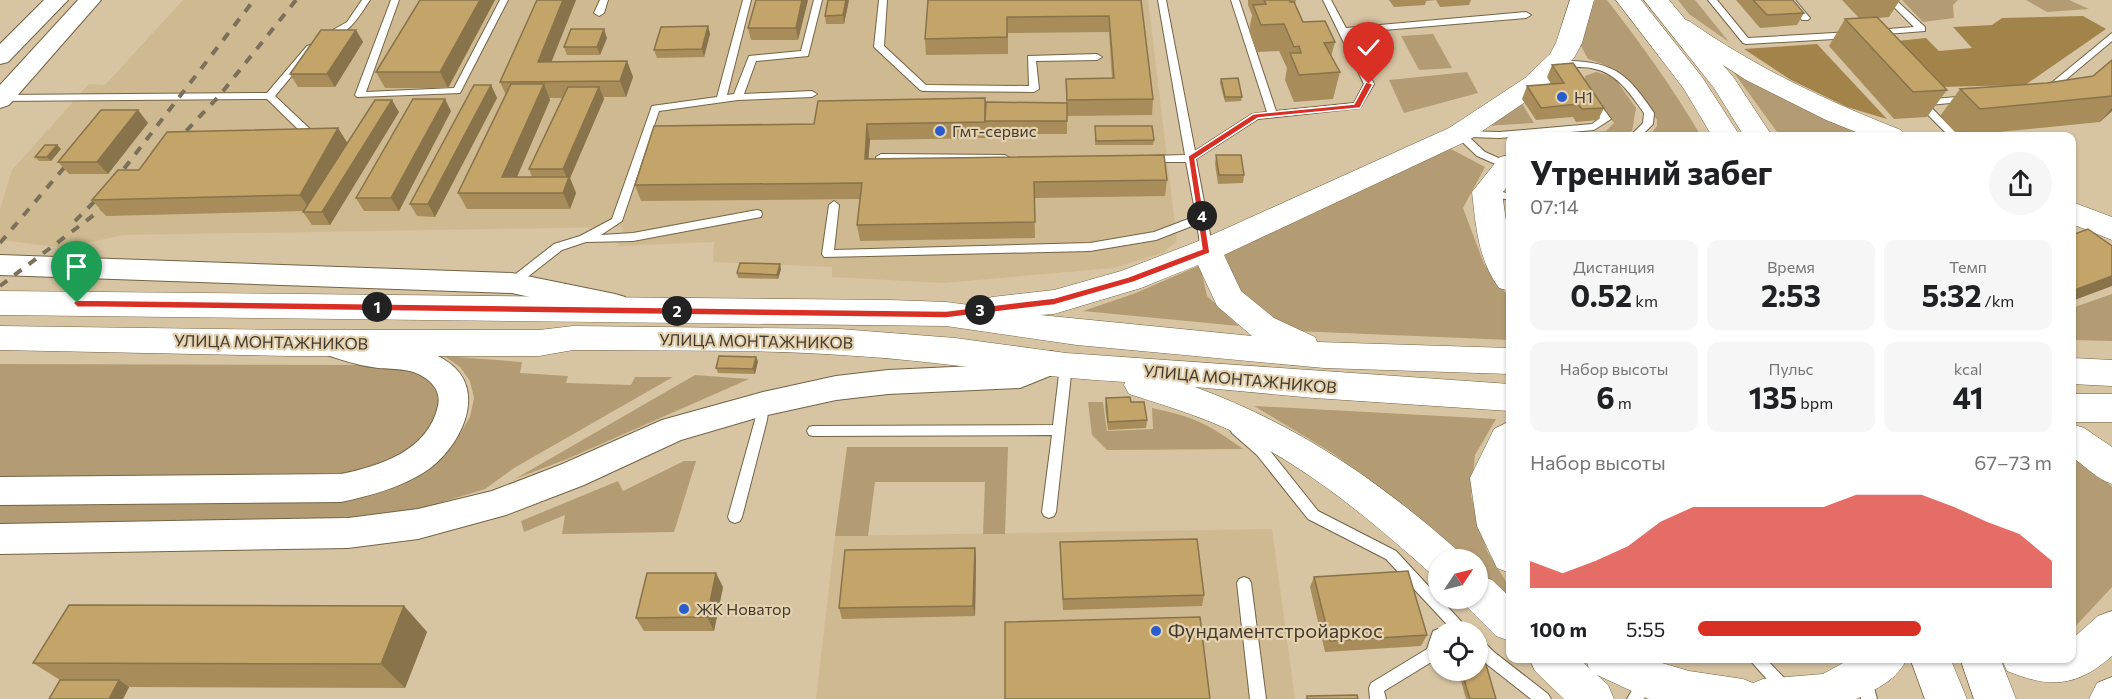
<!DOCTYPE html>
<html lang="ru">
<head>
<meta charset="utf-8">
<style>
	body { margin:0; font-family:Commissioner,sans-serif; background:#f6f6f6; color:#202124; height:100vh; display:flex; flex-direction:column; font-size:22px; white-space:nowrap }
	* { box-sizing:border-box; margin:0 }
	p { font-size:20px; color:#757577 }
	.icon { flex:none; width:33px; height:33px; fill:none; stroke:currentColor; stroke-width:2; stroke-linecap:round; stroke-linejoin:round }
	.map { position:relative; flex:1; overflow:hidden }
	.details { position:absolute; left:1506px; top:132px; width:570px; height:531px; display:flex; flex-direction:column; background:#fff; border-radius:12px; box-shadow:0 2px 4px #0004 }
	.details>* { flex:none }
	.needle { width:39px; rotate:55deg }
	.buttons { position:absolute; left:1428px; top:549px; display:grid; gap:12px }
	.buttons a { display:grid; place-items:center; width:60px; height:60px; border-radius:50%; background:#fff; box-shadow:0 2px 4px #0004; font-size:30px }
	.pin { position:absolute; display:grid; place-items:center; width:51px; height:51px; color:#fff; margin:-62px -26px; border-radius:50% 50% 50% 0; rotate:-45deg; box-shadow:0 0 6px #0007 }
	.pin .icon { rotate:45deg }
	.km { position:absolute; width:30px; height:30px; margin:-15px; border-radius:50%; background:#222; color:#fff; font-size:16px; line-height:30px; text-align:center }
	.round { display:grid; place-items:center; flex:none; width:63px; height:63px; border-radius:32px; background:#f6f6f6 }
	.summary { display:flex; align-items:center; justify-content:space-between; height:102px; padding:0 24px }
	h1 { font-size:33px; font-weight:700; line-height:45px }
	.metrics { display:grid; grid-template-columns:repeat(3,1fr); gap:9px; height:102px; padding:6px 24px }
	.metrics div { display:grid; align-content:center; border-radius:12px; background:#f6f6f6; text-align:center }
	.metrics b { font-size:30px; font-weight:700 }
	.metrics small { font-size:16px; font-weight:400 }
	.metrics p { font-size:16px }
	.chart { height:168px; padding:12px 24px }
	.chart p { display:flex; justify-content:space-between }
	.chart svg { width:100%; height:108px; margin-top:6px; fill:#d93025; opacity:.7 }
	ul { padding:0 24px; list-style:none; font-size:20px }
	li { display:grid; grid-template-columns:96px 72px 1fr; align-items:center; height:45px }
	li i { height:15px; border-radius:8px; background:#d93025 }
	.map>svg:first-child { display:block }
	.built { fill:#cfb990 }
	.green { fill:#b39c73 }
	.forest { fill:#a2844a }
	.lines { fill:none; stroke-linecap:round; stroke-linejoin:round }
	.service-casing { stroke:#746344; stroke-width:2 }
	.tertiary-casing { stroke:#746344; stroke-width:2 }
	.secondary-casing { stroke:#746344; stroke-width:1 }
	.primary-casing { stroke:#746344; stroke-width:1 }
	.service { fill:#fff; fill-rule:evenodd }
	.tertiary { fill:#fff; fill-rule:evenodd }
	.secondary { fill:#fff; fill-rule:evenodd }
	.primary { fill:#fff; fill-rule:evenodd }
	.rail { stroke:#7b705a; stroke-width:4; stroke-dasharray:9 9; stroke-linecap:butt }
	.wall { fill:#a88d5a; fill-rule:evenodd }
	.shaded-wall { fill:#88734a }
	.building { fill:#c3a469; stroke:#88734a; stroke-width:1.5 }
	.route { fill:#d93025; stroke:#fff; stroke-width:1.5 }
	.poi-dot { fill:#285dcb; stroke:#e4d1af; stroke-width:2 }
	.labels { text-anchor:middle; stroke-width:4.5; stroke-linejoin:round; paint-order:stroke }
	.poi-label { font-size:16px; fill:#423b2d; stroke:#e4d1af; text-anchor:start }
	.street-label { font-size:16px; fill:#423b2d; stroke:#e4d1af }
	.near-poi-label { font-size:20px; fill:#423b2d; stroke:#e4d1af; text-anchor:start }
</style>
</head>
<body>
<div class="map">
<svg width="2112" height="699" viewBox="0 0 2112 699">
	<rect width="100%" height="100%" fill="#d7c4a2"/>
	<g class="built">
		<polygon points="183,0 1148,0 1177,241 1163,253 1113,268 943,283 832,277 832,267 713,262 714,242 618,246 623,227 123,235 65,248 0,240 0,209 12,170 89,84 105,85"/>
		<polygon points="1272,529 1295,699 816,699 835,536"/>
	</g>
	<g class="green">
		<path d="M1595,0H1607C1641,44 1673,88 1701,136H1649L1657,126V120C1636,87 1627,71 1588,59L1580,44Z"/>
		<polygon points="1678,0 1695,0 1729,42 1689,14"/>
		<polygon points="1902,0 1958,0 1953,5 1954,18 1923,22"/>
		<polygon points="2026,0 2069,0 2089,9 2047,12"/>
		<polygon points="1433,34 1452,68 1419,70 1401,36"/>
		<polygon points="1732,70 1812,112 1870,136 1780,136"/>
		<polygon points="1467,72 1478,93 1404,113 1389,80"/>
		<polygon points="1596,72 1614,77 1636,108 1632,131 1621,136 1543,136 1606,131 1614,123 1585,81 1585,76"/>
		<polygon points="1521,102 1534,123 1485,126"/>
		<polygon points="1449,148 1485,167 1463,208 1484,264 1510,299 1510,340 1295,331 1245,300 1227,272 1225,251"/>
		<polygon points="1200,265 1207,296 1239,326 1083,311 1136,293"/>
		<polygon points="2112,294 2112,341 2072,340 2072,308"/>
		<polygon points="444,356 522,362 520,373 568,376 566,383 631,385 635,377 673,377 514,468 485,489 414,511 282,525 0,527 0,503 353,496 439,460 456,441 470,417 474,398 470,381 460,367"/>
		<polygon points="0,364 389,365 422,373 441,392 439,418 420,445 390,464 346,473 0,477"/>
		<polygon points="695,375 749,379 567,459 515,479"/>
		<path d="M1088,402H1103L1107,431L1153,429L1152,408C1194,417 1207,423 1243,449L1107,450L1092,435Z"/>
		<polygon points="1254,406 1496,419 1475,455 1471,496 1487,551 1510,588 1510,603 1478,573 1478,560 1463,559 1427,527 1334,454"/>
		<polygon points="847,447 1008,447 1005,534 983,534 985,482 875,482 868,536 835,536"/>
		<polygon points="2072,449 2112,487 2112,587 2072,630"/>
		<polygon points="684,461 696,461 674,532 562,534 565,515 524,532 521,521 618,481 623,491"/>
	</g>
	<g class="forest">
		<polygon points="2083,16 2106,29 2025,85 1938,87 1888,42 1926,38 1939,51 1972,48 1953,27 1992,25 2002,18"/>
		<polygon points="1817,44 1887,119 1847,107 1791,80 1744,49"/>
	</g>
	<g class="lines">
		<defs>
			<g id="service">
				<path d="M362,0H370C360,15 345,41 324,39V35L347,22Z"/>
				<polygon points="391,0 399,0 366,92 454,88 500,0 508,0 460,93 357,97 355,95"/>
				<polygon points="600,0 608,0 604,13 599,16 594,13"/>
				<polygon points="743,0 751,0 727,95 734,94 749,56 801,51 814,0 822,0 808,56 756,61 744,94 812,91 817,94 812,97 738,100 659,111 622,221 601,235 633,233 757,210 761,211 762,214 761,217 633,241 586,242 562,250 516,286 508,286 506,283 508,280 554,244 580,236 612,219 652,106 717,97"/>
				<polygon points="879,0 887,0 884,46 926,85 1029,86 1028,56 1097,54 1102,57 1097,60 1036,61 1039,89 1034,92 923,91 920,90 874,47"/>
				<polygon points="1158,0 1166,0 1195,151 1252,114 1267,112 1231,0 1239,0 1276,111 1354,103 1364,84 1323,0 1331,0 1346,28 1526,12 1531,15 1526,18 1348,33 1374,84 1360,108 1258,119 1196,159 1213,250 1211,253 1207,254 1201,250 1197,224 1156,240 1090,251 824,257 822,254 829,205 834,201 839,205 834,250 1090,243 1154,232 1196,216 1186,162 1148,162 1143,159 1148,156 1185,155"/>
				<polygon points="1708,0 1717,0 1748,38 1851,32 1856,35 1851,38 1746,44 1743,43"/>
				<polygon points="1786,0 1795,0 1810,18 1808,20 1802,20"/>
				<polygon points="1887,0 1896,0 1925,27 1925,31 1873,35 1871,33 1876,30 1914,27"/>
				<polygon points="2112,33 2112,41 2050,93 2044,93 2044,89"/>
				<polygon points="310,45 315,48 275,96 310,129 310,133 302,133 267,99 0,101 0,95 2,95 267,93 307,46"/>
				<path d="M1569,61C1616,62 1629,76 1654,113L1653,124L1641,136H1630L1643,123L1644,113C1631,95 1618,74 1595,69C1585,66 1575,68 1566,66V62Z"/>
				<polygon points="1968,96 1971,97 1971,101 1929,105 1959,136 1949,136 1914,101 1919,98 1923,100"/>
				<polygon points="1593,98 1596,99 1611,119 1594,130 1500,138 1469,137 1485,152 1510,163 1510,168 1507,169 1477,156 1454,134 1459,131 1500,132 1592,124 1600,118 1588,101"/>
				<polygon points="881,154 1005,155 1010,158 1005,161 877,159 876,157"/>
				<polygon points="1488,188 1510,194 1510,200 1484,195 1483,192 1484,189"/>
				<polygon points="1066,361 1070,363 1072,366 1056,512 1054,516 1049,518 1044,516 1042,512 1052,435 813,436 809,435 807,431 809,427 813,426 1053,425 1060,366 1062,363"/>
				<polygon points="763,399 767,400 769,404 767,420 742,517 740,521 735,523 730,521 728,517 755,420 759,400"/>
				<polygon points="1236,424 1240,425 1267,447 1318,511 1396,551 1471,632 1454,632 1386,559 1308,519 1257,455 1232,433 1230,429 1232,425"/>
				<polygon points="1244,577 1249,579 1251,583 1266,699 1250,699 1237,583 1239,579"/>
				<polygon points="1438,629 1443,632 1438,632 1438,658 1384,691 1386,699 1370,699 1369,688 1371,683 1427,649 1433,631"/>
				<polygon points="1478,639 1483,641 1494,652 1548,694 1551,699 1531,699 1484,662 1478,656"/>
				<polygon points="1640,658 1655,658 1656,675 1644,699 1627,699 1641,675"/>
				<polygon points="1748,658 1765,658 1790,684 1792,689 1790,694 1785,696 1780,694"/>
				<polygon points="1865,671 1870,673 1877,699 1861,699 1858,678 1860,673"/>
			</g>
			<g id="tertiary">
				<polygon points="44,0 68,0 8,62 0,64 0,44"/>
				<polygon points="78,0 101,0 9,105 0,108 0,85"/>
				<polygon points="0,255 512,273 615,294 625,297 630,305 625,313 615,316 512,293 0,275"/>
				<path d="M338,336C350,339 362,343 374,344C398,348 424,346 445,360C492,389 459,451 423,473C399,488 369,496 341,502L0,505V477L341,474C380,466 428,451 438,406C441,393 434,383 422,376C408,367 388,370 372,367C357,365 342,360 327,355L323,347L327,339Z"/>
				<polygon points="1051,351 1062,355 1066,363 1062,371 1020,388 888,394 836,400 763,416 681,440 584,485 506,515 418,539 348,548 0,554 0,524 348,518 418,509 492,491 560,465 662,420 763,392 836,376 888,370 1017,364"/>
			</g>
			<g id="secondary">
				<path d="M1570,0H1594L1582,43L1574,58L1543,90L1469,140L1224,255L1241,291L1274,318L1315,337L1317,342L1510,348V374L1324,368L1077,345L946,326L0,315V291L890,300L946,302L977,306L981,301L992,297L1054,290L1121,271L1196,242L1449,128L1525,78L1550,54L1556,43ZM1198,265L1217,306L1252,336L1040,315L1054,314L1141,288Z"/>
				<path d="M1680,18L1689,21C1755,67 1826,101 1901,130L1905,136H1866L1826,120L1746,80L1671,31L1667,26L1671,21Z"/>
				<path d="M1510,155V183L1502,193L1510,249V291L1499,288C1478,259 1476,227 1472,192L1500,157Z"/>
				<polygon points="2072,202 2112,217 2112,240 2072,224"/>
				<path d="M0,326L288,330H539L573,326L840,329L955,338L1066,353L1510,384V411L1314,398L1195,387C1296,424 1375,478 1455,548L1461,560H1438V576L1429,572C1363,513 1294,456 1211,422C1184,411 1157,403 1129,394L1124,385L1125,382C1030,377 936,360 841,355C752,349 662,351 573,350L539,356H288L0,350Z"/>
				<polygon points="2072,358 2112,360 2112,386 2072,384"/>
				<rect x="2072" y="394" width="40" height="28"/>
				<polygon points="1510,421 1510,468 1506,478 1510,503 1510,573 1497,568 1477,526 1470,478 1494,429"/>
				<path d="M2072,424L2084,428L2112,447V484C2097,479 2085,466 2072,457Z"/>
				<polygon points="1478,575 1492,580 1510,597 1510,641 1496,636 1464,604 1462,598 1478,598"/>
				<path d="M2112,611V656C2076,688 2049,688 2007,671L2001,658H2072V639L2098,616Z"/>
				<path d="M1529,658H1579L1589,668L1585,658H1645L1689,671L1743,679L1753,683L1763,679L1823,674L1852,658H1907C1898,680 1876,689 1856,699H1649L1597,675L1608,685L1614,699H1564L1535,671Z"/>
				<polygon points="2112,677 2112,699 2089,699 2097,683"/>
			</g>
			<g id="primary">
				<polygon points="1616,0 1641,0 1702,77 1740,136 1712,136 1684,89"/>
				<polygon points="1644,0 1669,0 1734,78 1772,136 1744,136 1714,88"/>
				<polygon points="1910,658 1950,658 1967,699 1925,699"/>
				<polygon points="1960,658 2000,658 2016,699 1974,699"/>
			</g>
		</defs>
		<use href="#service" class="service-casing"/>
		<use href="#tertiary" class="tertiary-casing"/>
		<use href="#secondary" class="secondary-casing"/>
		<use href="#primary" class="primary-casing"/>
		<use href="#service" class="service"/>
		<use href="#tertiary" class="tertiary"/>
		<use href="#secondary" class="secondary"/>
		<use href="#primary" class="primary"/>
		<g class="rail">
			<polyline points="174,144 219,96 296,0"/>
			<polyline points="75,221 113,183 254,0"/>
			<polyline points="0,243 74,156"/>
			<polyline points="0,286 115,199"/>
		</g>
	</g>
	<g class="wall">
		<polygon points="420,0 495,0 448,88 385,88 376,72"/>
		<path d="M537,0H576L551,62L627,61L633,77L626,97H603L604,99L570,178L576,193L570,209H467L458,193L506,95L500,82ZM549,98H562L529,169L532,177H517L550,100Z"/>
		<polygon points="808,0 798,40 751,40 748,28"/>
		<polygon points="828,0 849,0 844,24 826,24 825,16"/>
		<polygon points="928,0 1141,0 1153,99 1152,115 1067,116 1067,134 986,134 986,138 870,140 868,159 1167,180 1165,196 1034,198 1035,238 860,241 857,225 860,199 641,201 635,185 814,124 986,102 1066,103 1066,79 1112,78 1109,32 1008,33 1008,54 926,55 925,39"/>
		<polygon points="1248,0 1296,0 1295,4 1303,22 1335,42 1331,57 1340,72 1333,99 1294,102 1285,80 1287,68 1279,51 1257,52 1249,31 1252,15 1248,5"/>
		<polygon points="1389,0 1471,0 1469,5 1440,7 1436,0 1426,1 1425,5 1394,7"/>
		<polygon points="1736,0 1793,0 1804,13 1797,25 1760,28"/>
		<polygon points="1842,0 1900,0 1889,17 1878,18 1947,90 1927,117 1894,119 1829,46 1845,19 1859,18"/>
		<polygon points="708,26 710,34 704,57 657,58 654,50"/>
		<polygon points="356,30 363,42 335,87 298,87 290,74"/>
		<polygon points="607,38 600,55 567,55 564,47"/>
		<polygon points="2112,60 2112,111 2100,122 1959,136 1940,116 1960,89 2047,83 2093,76"/>
		<polygon points="1552,65 1604,108 1598,120 1576,122 1573,117 1536,120 1522,99 1527,86 1551,84 1547,77"/>
		<polygon points="1221,79 1242,97 1241,101 1225,102 1220,83"/>
		<polygon points="491,85 497,98 435,217 417,216 410,204"/>
		<polygon points="138,110 148,123 108,174 69,174 58,162"/>
		<polygon points="451,111 399,211 364,211 356,198"/>
		<polygon points="399,112 330,225 312,225 303,212 304,211 106,216 92,200 139,170 338,128 347,143"/>
		<polygon points="1095,126 1154,140 1153,145 1095,145"/>
		<polygon points="57,145 61,149 51,161 39,161 35,157"/>
		<polygon points="1216,155 1244,175 1243,183 1218,184 1215,164"/>
		<polygon points="781,269 778,279 738,278 737,273"/>
		<polygon points="758,361 755,374 718,373 716,368"/>
		<polygon points="1106,398 1131,402 1147,420 1146,428 1108,430 1105,406"/>
		<polygon points="1060,542 1204,595 1202,606 1063,610"/>
		<polygon points="975,548 976,559 975,616 842,619 839,608"/>
		<polygon points="1314,577 1427,635 1421,646 1325,652 1310,587"/>
		<polygon points="723,587 714,631 644,631 636,618"/>
		<polygon points="404,606 427,632 405,688 129,687 123,699 49,699 60,680 33,663"/>
		<polygon points="1678,658 1731,658 1728,661 1679,661"/>
		<polygon points="1458,670 1478,670 1496,699 1466,699"/>
	</g>
	<g class="shaded-wall">
		<polygon points="480,0 495,0 448,88 440,72"/>
		<polygon points="563,0 576,0 545,78 538,62"/>
		<polygon points="802,0 808,0 798,40 796,28"/>
		<polygon points="846,0 849,0 844,24 843,15"/>
		<polygon points="708,26 710,34 704,57 702,49"/>
		<polygon points="604,29 607,38 600,55 597,47"/>
		<polygon points="356,30 363,42 335,87 327,74"/>
		<polygon points="627,61 633,77 626,97 620,81"/>
		<polygon points="544,84 550,100 510,193 502,177"/>
		<polygon points="491,85 497,98 435,217 428,204"/>
		<polygon points="599,87 604,99 570,178 576,193 570,209 563,193 568,181 563,169"/>
		<polygon points="445,99 451,111 399,211 391,198"/>
		<polygon points="392,100 399,112 330,225 322,212"/>
		<polygon points="2112,108 2112,111 2100,122"/>
		<polygon points="138,110 148,123 108,174 97,162"/>
		<polygon points="867,124 870,140 867,176 865,159"/>
		<polygon points="338,128 348,144 311,211 300,195"/>
		<polygon points="57,145 61,149 51,161 47,157"/>
		<polygon points="780,264 781,269 778,279 777,275"/>
		<polygon points="2112,276 2112,286 2072,301 2072,291"/>
		<polygon points="756,357 758,361 755,374 753,369"/>
		<polygon points="975,548 976,559 975,616 973,606"/>
		<polygon points="716,573 723,587 714,631 707,617"/>
		<polygon points="404,606 427,632 405,688 381,664"/>
		<polygon points="119,680 129,687 123,699 109,699"/>
	</g>
	<g class="building">
		<polygon points="420,0 480,0 440,72 376,72"/>
		<polygon points="537,0 563,0 538,62 627,61 620,81 500,82"/>
		<polygon points="756,0 802,0 796,28 748,28"/>
		<polygon points="828,0 846,0 843,15 825,16"/>
		<polygon points="928,0 1141,0 1153,99 1067,100 1066,79 1114,78 1109,16 1007,17 1007,37 925,39"/>
		<polygon points="1264,0 1290,0 1290,2 1294,2 1303,22 1325,21 1335,42 1324,43 1340,72 1299,75 1290,53 1301,53 1299,46 1294,47 1284,24 1261,25 1253,5 1266,4"/>
		<polygon points="1753,0 1793,0 1804,13 1767,15"/>
		<polygon points="1877,17 1947,90 1913,92 1845,19"/>
		<polygon points="708,26 702,49 654,50 661,27"/>
		<polygon points="571,29 604,29 597,47 564,47"/>
		<polygon points="321,30 356,30 327,74 290,74"/>
		<polygon points="2112,60 2112,96 1980,109 1960,89 2047,83 2093,76"/>
		<polygon points="1573,63 1604,108 1582,109 1578,104 1541,108 1527,86 1564,83 1552,65"/>
		<polygon points="1238,78 1242,97 1225,97 1221,79"/>
		<polygon points="511,84 544,84 502,177 569,177 563,193 458,193"/>
		<polygon points="474,85 491,85 428,204 410,204"/>
		<polygon points="568,87 599,87 563,169 529,169"/>
		<polygon points="985,98 985,122 867,124 865,159 1164,155 1167,180 1034,182 1035,222 857,225 862,183 635,185 654,126 814,124 818,101"/>
		<polygon points="413,99 445,99 391,198 356,198"/>
		<polygon points="375,100 392,100 322,212 303,212"/>
		<polygon points="986,102 1067,103 1067,121 985,121"/>
		<polygon points="101,110 138,110 97,162 58,162"/>
		<polygon points="1095,126 1152,126 1154,140 1096,141"/>
		<polygon points="338,128 300,195 92,200 118,170 139,170 167,132"/>
		<polygon points="45,145 57,145 47,157 35,157"/>
		<polygon points="1216,155 1241,155 1244,175 1219,175"/>
		<polygon points="2088,229 2112,246 2112,276 2072,291 2072,235"/>
		<polygon points="740,263 780,264 777,275 737,273"/>
		<polygon points="719,356 756,357 753,369 716,368"/>
		<polygon points="1130,397 1131,402 1144,402 1147,420 1108,422 1106,398"/>
		<polygon points="1197,539 1204,595 1063,599 1060,542"/>
		<polygon points="975,548 973,606 839,608 845,550"/>
		<polygon points="1408,571 1427,635 1330,641 1314,577"/>
		<polygon points="647,573 716,573 707,617 636,618"/>
		<polygon points="69,605 404,606 381,664 33,663"/>
		<polygon points="1200,617 1210,699 1005,699 1005,622"/>
		<polygon points="1478,651 1482,651 1496,699 1470,699 1461,670 1478,670"/>
		<polygon points="60,680 119,680 109,699 49,699"/>
		<polygon points="1357,695 1358,699 1307,699 1307,696"/>
	</g>
	<polygon class="route" points="1366,82 1373,84 1360,108 1258,118 1195,159 1210,253 1134,282 1054,305 946,318 77,307 73,303 77,300 946,311 1054,298 1128,277 1202,249 1188,156 1253,114 1354,104"/>
	<g class="poi-dot">
		<circle cx="1562" cy="97" r="6"/>
		<circle cx="940" cy="131" r="6"/>
		<circle cx="684" cy="609" r="6"/>
		<circle cx="1156" cy="631" r="6"/>
	</g>
	<g class="labels">
		<g class="poi-label">
			<text x="1574" y="103">Н1</text>
			<text x="952" y="137">Гмт-сервис</text>
			<text x="696" y="615">ЖК Новатор</text>
		</g>
		<g class="street-label">
			<text transform="translate(756 341) rotate(1)" y="6">УЛИЦА МОНТАЖНИКОВ</text>
			<text transform="translate(271 342) rotate(1)" y="6">УЛИЦА МОНТАЖНИКОВ</text>
			<text transform="translate(1240 379) rotate(5)" y="6">УЛИЦА МОНТАЖНИКОВ</text>
		</g>
		<g class="near-poi-label">
			<text x="1168" y="638">Фундаментстройаркос</text>
		</g>
	</g>
</svg>
<div class="buttons">
<a><svg class="needle" viewBox="-14 -14 28 28"><path d="M0-13l5 13h-10z" fill="#e53935"/><path d="M0 13l5-13h-10z" fill="#757577"/></svg></a>
<a><svg class="icon" aria-label="locate" viewBox="0 0 24 24"><circle cx="12" cy="12" r="6"/><path d="M12 2v4M12 18v4M2 12h4M18 12h4"/></svg></a>
</div>
<div class="pin" style="left:77px;top:303px;background:#1e9e55"><svg class="icon" aria-label="arrive" viewBox="0 0 24 24"><path d="M6 21V4h12l-3 4 3 4H6"/></svg></div>
<div class="pin" style="left:1369px;top:84px;background:#d93025"><svg class="icon" aria-label="check" viewBox="0 0 24 24"><path d="M5 12l5 5 9-10"/></svg></div>
<b class="km" style="left:377px;top:307px">1</b>
<b class="km" style="left:677px;top:311px">2</b>
<b class="km" style="left:980px;top:310px">3</b>
<b class="km" style="left:1202px;top:216px">4</b>
<section class="details">
<div class="summary"><div><h1>Утренний забег</h1><p>07:14</p></div><a class="round"><svg class="icon" aria-label="share" viewBox="0 0 24 24"><path d="M12 15V3M7 8l5-5 5 5M5 13v7h14v-7"/></svg></a></div>
<div class="metrics">
<div><p>Дистанция</p><b>0.52<small> km</small></b></div>
<div><p>Время</p><b>2:53</b></div>
<div><p>Темп</p><b>5:32<small> /km</small></b></div>
</div>
<div class="metrics">
<div><p>Набор высоты</p><b>6<small> m</small></b></div>
<div><p>Пульс</p><b>135<small> bpm</small></b></div>
<div><p>kcal</p><b>41</b></div>
</div>
<div class="chart"><p><span>Набор высоты</span>67–73 m</p>
<svg viewBox="0 0 160 44" preserveAspectRatio="none"><path d="M0 44V33L10 38L20 33L30 27L40 17L50 11L60 11L70 11L80 11L90 11L100 6L110 6L120 6L130 11L140 17L150 22L160 33V44z"/></svg>
</div>
<ul>
<li><b>100 m</b>5:55<i style="width:63%"></i></li>
</ul>
</section>
</div>
</body>
</html>
